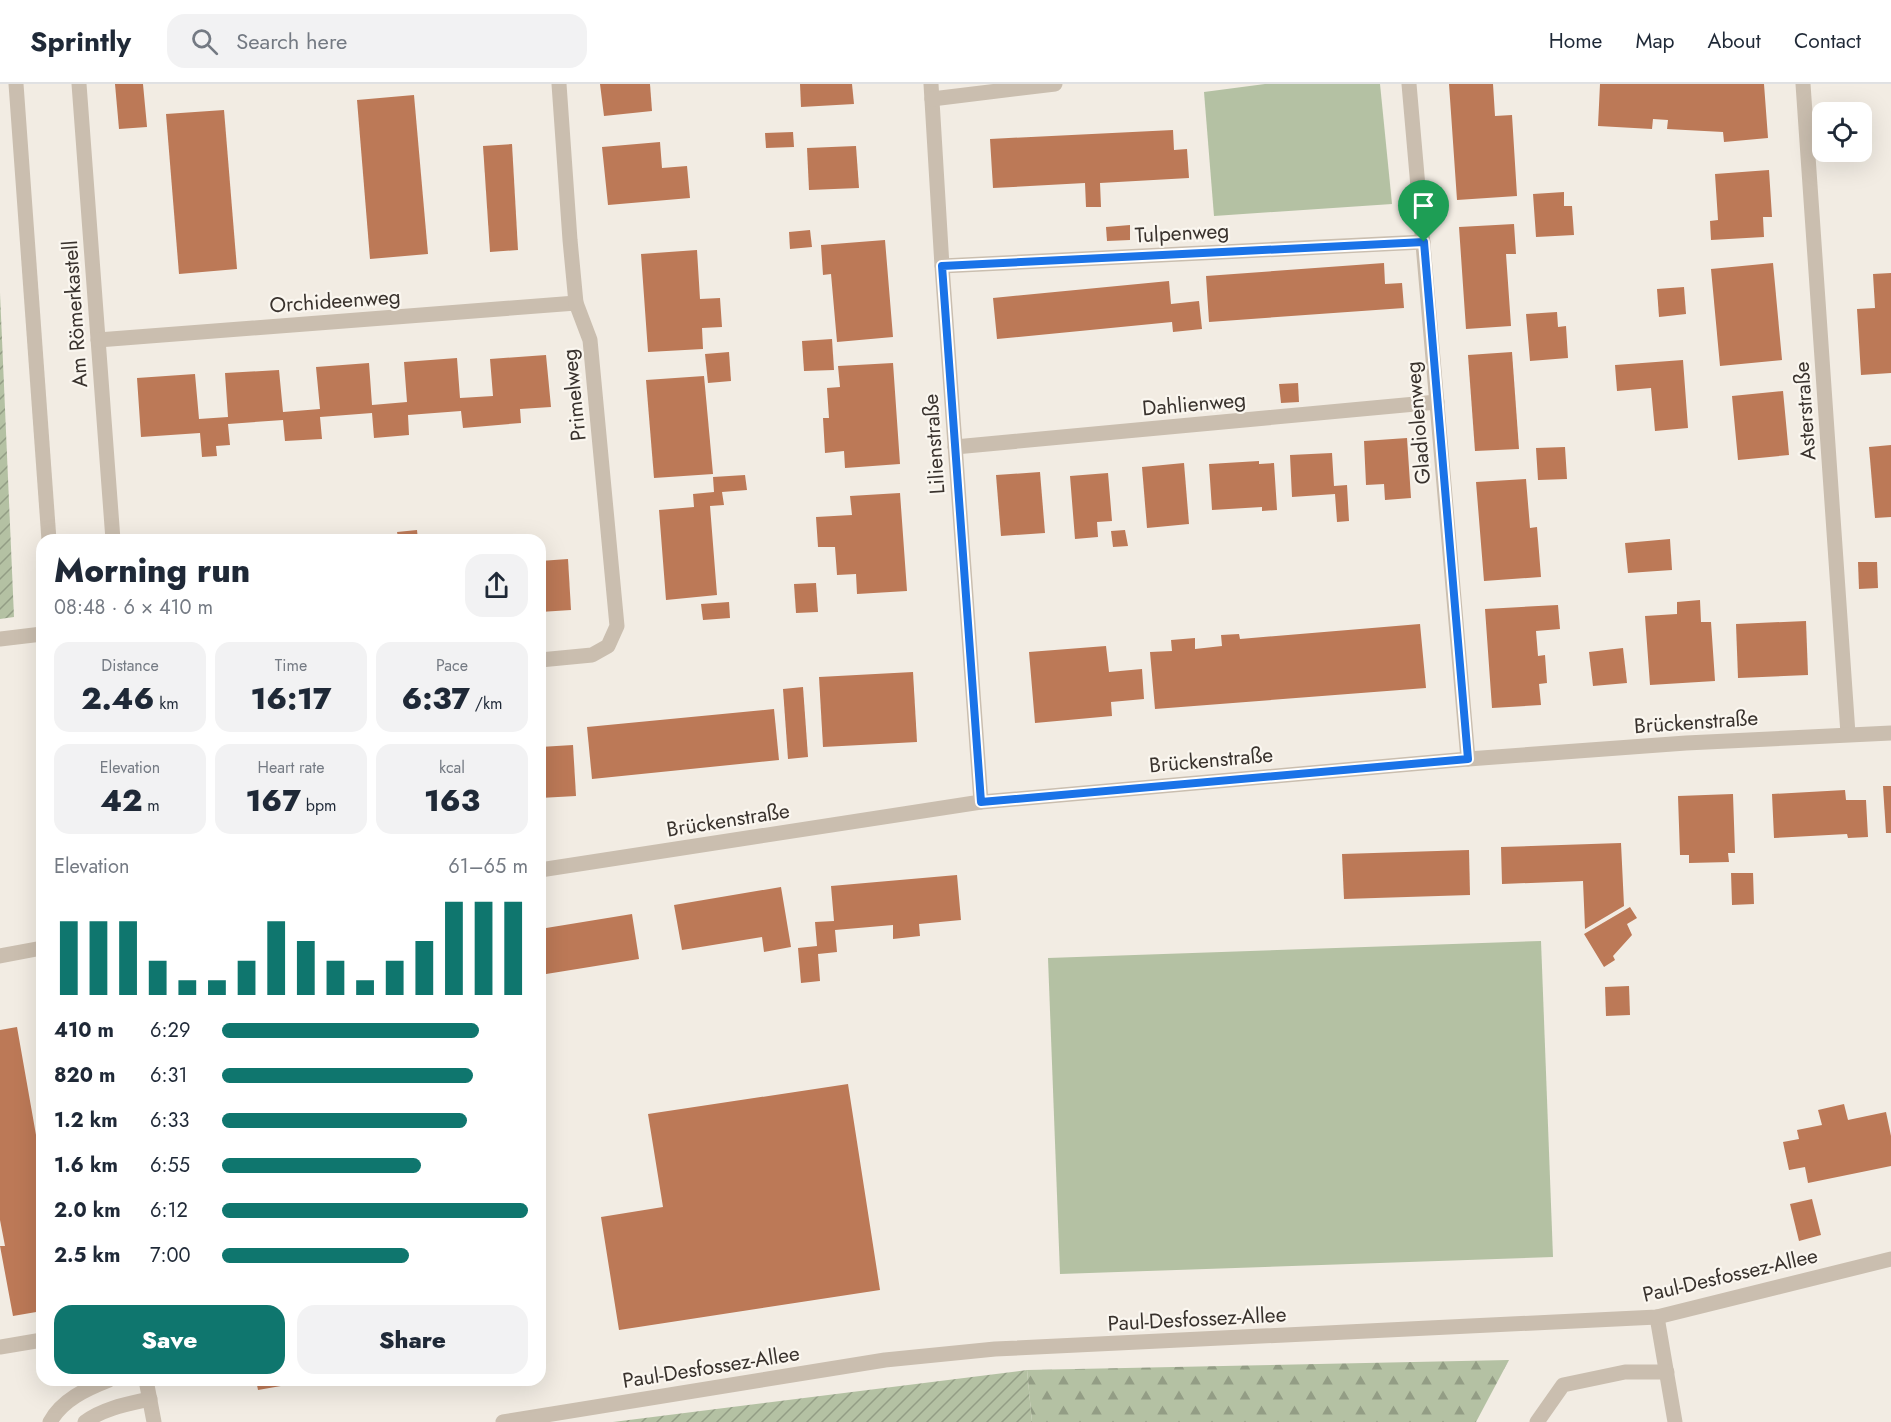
<!DOCTYPE html>
<html lang="en">
<head>
<meta charset="utf-8">
<style>
	body { margin:0; font-family:Jost,sans-serif; background:#f2f2f3; color:#1f2937; height:100vh; display:flex; flex-direction:column; font-size:22px; white-space:nowrap }
	* { box-sizing:border-box; margin:0 }
	p { font-size:20px; color:#747a83 }
	.icon { flex:none; width:33px; height:33px; fill:none; stroke:currentColor; stroke-width:2; stroke-linecap:round; stroke-linejoin:round }
	.map { position:relative; flex:1; overflow:hidden }
	.panel { position:absolute; left:36px; top:450px; width:510px; height:852px; display:flex; flex-direction:column; background:#fff; border-radius:18px; box-shadow:0 6px 24px #0002 }
	.panel>* { flex:none }
	.controls { position:absolute; left:1812px; top:18px; display:grid; gap:12px }
	.controls a { display:grid; place-items:center; width:60px; height:60px; border-radius:12px; background:#fff; box-shadow:0 6px 24px #0002; font-size:30px }
	.pin { position:absolute; display:grid; place-items:center; width:51px; height:51px; color:#fff; margin:-62px -26px; border-radius:50% 50% 50% 0; rotate:-45deg; box-shadow:0 0 6px #0007 }
	.pin .icon { rotate:45deg }
	.round { display:grid; place-items:center; flex:none; width:63px; height:63px; border-radius:18px; background:#f2f2f3 }
	.head { display:flex; align-items:center; justify-content:space-between; height:102px; padding:0 18px }
	h1 { font-size:33px; font-weight:800; line-height:45px }
	.figures { display:grid; grid-template-columns:repeat(3,1fr); gap:9px; height:102px; padding:6px 18px }
	.figures div { display:grid; align-content:center; border-radius:15px; background:#f2f2f3; text-align:center }
	.figures b { font-size:30px; font-weight:800 }
	.figures small { font-size:16px; font-weight:400 }
	.figures p { font-size:16px }
	.chart { height:168px; padding:12px 18px }
	.chart p { display:flex; justify-content:space-between }
	.chart svg { width:100%; height:108px; margin-top:6px; stroke:#0f766e; stroke-width:6 }
	.action { display:flex; gap:12px; margin-top:auto; padding:12px 18px }
	.action a { flex:1; height:69px; border-radius:18px; background:#0f766e; color:#fff; font-size:24px; font-weight:800; line-height:69px; text-align:center }
	.action a+a { background:#f2f2f3; color:#1f2937 }
	ul { padding:0 18px; list-style:none; font-size:20px }
	li { display:grid; grid-template-columns:96px 72px 1fr; align-items:center; height:45px }
	li i { height:15px; border-radius:8px; background:#0f766e }
	header { display:flex; align-items:center; gap:36px; box-sizing:border-box; height:84px; padding:0 30px; background:#fff; border-bottom:2px solid #e0e1e3 }
	header strong { font-size:28px }
	nav { display:flex; gap:33px; margin-inline-start:auto; font-size:21px }
	.search { width:420px; height:54px; background:#f2f2f3; display:flex; align-items:center; gap:15px; box-sizing:border-box; padding:0 21px; border-radius:18px; color:#747a83; font-size:22px }
	.map>svg:first-child { display:block }
	.forest { fill:url(#forest-firs) }
	.park { fill:#b4c1a3 }
	.garden { fill:url(#garden-furrows) }
	.building { fill:#bc7957 }
	.lines { fill:none; stroke-linecap:round; stroke-linejoin:round }
	.minor { stroke:#cabeaf; stroke-width:15 }
	.route-casing { stroke:#fff; stroke-width:12 }
	.route { stroke:#1a73e8; stroke-width:8 }
	.labels { text-anchor:middle; stroke-width:4.5; stroke-linejoin:round; paint-order:stroke }
	.street-label { font-size:21px; fill:#39322d; stroke:#faf6ef }
</style>
</head>
<body>
<header>
<strong>Sprintly</strong>
<div class="search"><svg class="icon" aria-label="search" viewBox="0 0 24 24"><circle cx="10" cy="10" r="6"/><path d="M15 15l6 6"/></svg>Search here</div>
<nav><a>Home</a><a>Map</a><a>About</a><a>Contact</a></nav>
</header>
<div class="map">
<svg width="1891" height="1338" viewBox="0 0 1891 1338">
	<defs>
		<pattern id="forest-firs" width="22" height="20" patternUnits="userSpaceOnUse" patternTransform="scale(1.5)"><rect width="22" height="20" fill="#b4c1a3"/><path d="M5 1l3.5 6h-7zM16 11l3.5 6h-7z" fill="#939d85"/></pattern>
		<pattern id="garden-furrows" width="10" height="10" patternUnits="userSpaceOnUse" patternTransform="scale(1.5)"><rect width="10" height="10" fill="#b4c1a3"/><path d="M-1 1l2-2M0 10L10 0M9 11l2-2" fill="none" stroke="#939d85"/></pattern>
	</defs>
	<rect width="100%" height="100%" fill="#f2ece3"/>
	<polygon class="forest" points="1509,1276 1476,1338 1032,1338 1027,1286"/>
	<g class="park">
		<polygon points="1265,0 1380,0 1392,120 1214,132 1204,8"/>
		<polygon points="1541,857 1553,1173 1060,1190 1048,874"/>
	</g>
	<g class="garden">
		<polygon points="0,209 14,533 0,535"/>
		<polygon points="1027,1286 1032,1338 613,1338"/>
	</g>
	<g class="building">
		<polygon points="115,0 143,0 147,43 119,45"/>
		<polygon points="600,0 650,0 652,27 604,32"/>
		<polygon points="800,0 852,0 854,20 801,23"/>
		<polygon points="1449,0 1493,0 1495,32 1512,31 1517,112 1457,116"/>
		<polygon points="1600,0 1764,0 1768,54 1724,58 1723,48 1667,45 1668,36 1653,35 1652,45 1598,42"/>
		<polygon points="414,11 428,170 370,175 357,16"/>
		<polygon points="224,26 237,185 179,190 166,30"/>
		<polygon points="1173,46 1174,66 1187,65 1189,94 1100,99 1101,123 1086,123 1085,99 993,104 990,55"/>
		<polygon points="793,48 794,63 766,64 765,49"/>
		<polygon points="660,58 662,84 687,82 690,114 608,121 602,63"/>
		<polygon points="512,60 518,166 490,168 483,62"/>
		<polygon points="856,62 859,104 809,106 807,64"/>
		<polygon points="1769,86 1772,133 1763,133 1764,153 1711,156 1710,137 1718,136 1715,90"/>
		<polygon points="1564,108 1564,122 1572,122 1574,151 1536,153 1533,110"/>
		<polygon points="1514,140 1516,170 1506,170 1511,242 1466,245 1459,143"/>
		<polygon points="1130,141 1130,156 1107,157 1106,143"/>
		<polygon points="810,146 812,163 790,165 789,148"/>
		<polygon points="885,156 893,253 837,258 831,190 823,191 821,161"/>
		<polygon points="697,166 700,215 720,214 722,243 702,244 703,265 648,268 641,170"/>
		<polygon points="1384,179 1385,200 1402,199 1404,224 1209,238 1206,192"/>
		<polygon points="1773,179 1782,276 1720,282 1711,185"/>
		<polygon points="1891,189 1891,289 1861,291 1857,225 1875,224 1873,190"/>
		<polygon points="1169,197 1171,220 1199,217 1202,245 1173,248 1172,238 997,255 993,214"/>
		<polygon points="1684,203 1686,230 1659,233 1657,205"/>
		<polygon points="1557,228 1558,243 1566,242 1568,274 1530,277 1526,230"/>
		<polygon points="832,255 834,286 804,287 802,257"/>
		<polygon points="729,268 731,297 708,299 705,270"/>
		<polygon points="1512,268 1519,365 1475,367 1468,271"/>
		<polygon points="546,271 551,323 520,325 521,339 463,344 461,327 408,331 409,351 374,354 372,329 320,333 322,355 285,357 283,336 228,340 230,361 216,362 217,372 202,373 200,349 141,353 137,294 195,290 199,335 228,333 225,289 279,286 283,328 320,325 316,283 369,279 372,321 407,318 404,278 457,274 460,314 493,312 490,275"/>
		<polygon points="1683,276 1688,344 1655,347 1651,304 1617,307 1615,281"/>
		<polygon points="893,279 900,380 845,384 844,367 825,369 823,334 829,334 827,304 840,303 838,282"/>
		<polygon points="704,292 713,390 654,394 646,296"/>
		<polygon points="1298,299 1299,318 1281,319 1279,300"/>
		<polygon points="1783,307 1789,371 1738,376 1732,312"/>
		<polygon points="1407,354 1411,414 1385,416 1384,400 1366,401 1364,357"/>
		<polygon points="1891,361 1891,433 1875,434 1869,363"/>
		<polygon points="1565,363 1567,395 1538,396 1536,364"/>
		<polygon points="1332,369 1334,402 1347,401 1349,437 1337,438 1335,410 1292,413 1290,371"/>
		<polygon points="1259,377 1259,380 1274,379 1277,426 1262,427 1262,423 1212,426 1209,380"/>
		<polygon points="1184,379 1189,440 1147,444 1142,383"/>
		<polygon points="1040,388 1045,449 1001,452 996,391"/>
		<polygon points="1108,389 1112,437 1097,438 1098,453 1075,455 1070,392"/>
		<polygon points="745,391 747,406 722,408 724,421 710,422 717,511 666,516 659,426 694,423 693,410 714,408 713,393"/>
		<polygon points="1526,395 1530,444 1537,443 1541,493 1484,497 1476,398"/>
		<polygon points="900,409 907,507 857,510 856,490 837,491 835,463 818,463 816,433 852,431 850,412"/>
		<polygon points="417,446 418,456 385,456 385,454 398,453 397,448"/>
		<polygon points="1125,446 1128,462 1113,463 1111,447"/>
		<polygon points="1670,455 1672,486 1628,489 1625,459"/>
		<polygon points="568,475 571,526 540,528 540,477"/>
		<polygon points="1858,478 1877,478 1878,504 1859,505"/>
		<polygon points="816,499 818,528 796,529 794,500"/>
		<polygon points="1700,516 1701,538 1711,538 1715,597 1650,601 1645,532 1677,530 1677,518"/>
		<polygon points="729,518 730,534 703,536 701,520"/>
		<polygon points="1558,521 1560,545 1536,547 1538,572 1545,571 1547,599 1539,600 1541,621 1492,624 1485,525"/>
		<polygon points="1806,537 1808,591 1738,594 1736,540"/>
		<polygon points="1420,540 1426,604 1155,625 1150,568 1172,567 1171,556 1195,554 1195,565 1222,562 1221,551 1239,550 1240,555"/>
		<polygon points="1106,562 1109,588 1142,585 1144,615 1111,618 1112,632 1035,639 1029,568"/>
		<polygon points="1623,564 1627,599 1593,602 1589,568"/>
		<polygon points="913,588 917,658 823,663 819,593"/>
		<polygon points="803,603 808,673 788,675 783,605"/>
		<polygon points="774,625 779,676 592,695 587,643"/>
		<polygon points="573,661 576,712 540,714 540,663"/>
		<polygon points="1883,702 1891,702 1891,749 1886,749"/>
		<polygon points="1845,706 1846,716 1866,716 1868,753 1848,754 1847,750 1774,754 1772,710"/>
		<polygon points="1733,710 1735,769 1728,769 1729,778 1689,779 1689,771 1680,771 1678,712"/>
		<polygon points="1621,759 1624,822 1585,845 1583,797 1502,800 1501,763"/>
		<polygon points="1469,766 1470,811 1344,815 1342,770"/>
		<polygon points="1731,789 1753,789 1754,820 1732,821"/>
		<polygon points="957,791 961,836 919,840 920,852 893,855 893,841 835,846 837,868 818,870 820,897 801,899 798,864 817,862 815,838 834,837 831,802"/>
		<polygon points="781,803 791,863 764,868 762,853 682,866 674,821"/>
		<polygon points="1630,823 1637,834 1627,840 1632,851 1613,872 1615,876 1604,883 1584,850"/>
		<polygon points="632,830 639,875 540,891 540,845"/>
		<polygon points="1629,902 1630,931 1606,932 1605,903"/>
		<polygon points="17,943 42,1085 42,1227 13,1232 0,1162 5,1162 0,1136 0,946"/>
		<polygon points="848,1000 880,1206 619,1246 601,1133 663,1123 648,1030"/>
		<polygon points="1844,1020 1848,1036 1886,1028 1891,1052 1891,1082 1808,1099 1805,1083 1789,1086 1783,1058 1799,1055 1797,1046 1822,1041 1818,1026"/>
		<polygon points="1812,1115 1821,1151 1799,1157 1790,1120"/>
		<polygon points="256,1296 297,1296 298,1299 258,1306"/>
	</g>
	<g class="lines">
		<g class="minor">
			<polyline points="16,0 49,456"/>
			<polyline points="79,0 113,456"/>
			<polyline points="931,0 942,182 981,718"/>
			<polyline points="1409,0 1468,675"/>
			<polyline points="1803,0 1848,650"/>
			<polyline points="932,15 1055,0"/>
			<polyline points="942,182 1423,158"/>
			<polyline points="98,256 576,219"/>
			<polyline points="955,363 1437,318"/>
			<polyline points="0,555 42,550"/>
			<polyline points="540,576 592,571 608,562 617,542 590,256 576,219 570,156 559,0"/>
			<polyline points="540,786 981,718 1468,675 1686,659 1891,649"/>
			<polyline points="0,872 42,864"/>
			<polyline points="1657,1233 1675,1338"/>
			<polyline points="0,1263 42,1256"/>
			<polyline points="146,1296 154,1338"/>
			<path d="M50,1338C62,1316 86,1305 109,1296"/>
			<path d="M85,1338C104,1324 128,1320 150,1315"/>
			<polyline points="503,1338 885,1276 995,1265 1657,1233 1891,1175"/>
			<polyline points="1537,1338 1563,1301 1625,1288 1667,1288"/>
		</g>
	</g>
	<g class="lines">
		<defs>
			<polygon id="route" points="1424,158 1468,675 981,718 942,182"/>
		</defs>
		<use href="#route" class="route-casing"/>
		<use href="#route" class="route"/>
	</g>
	<g class="labels">
		<g class="street-label">
			<text transform="translate(1182 149) rotate(-3)" y="7">Tulpenweg</text>
			<text transform="translate(335 217) rotate(-4)" y="7">Orchideenweg</text>
			<text transform="translate(75 230) rotate(-94)" y="7">Am Römerkastell</text>
			<text transform="translate(574 311) rotate(-96)" y="7">Primelweg</text>
			<text transform="translate(1194 320) rotate(-5)" y="7">Dahlienweg</text>
			<text transform="translate(1805 327) rotate(-94)" y="7">Asterstraße</text>
			<text transform="translate(1418 339) rotate(-95)" y="7">Gladiolenweg</text>
			<text transform="translate(934 360) rotate(-94)" y="7">Lilienstraße</text>
			<text transform="translate(1696 638) rotate(-4)" y="7">Brückenstraße</text>
			<text transform="translate(1211 676) rotate(-5)" y="7">Brückenstraße</text>
			<text transform="translate(728 736) rotate(-9)" y="7">Brückenstraße</text>
			<text transform="translate(1730 1191) rotate(-13)" y="7">Paul-Desfossez-Allee</text>
			<text transform="translate(1197 1235) rotate(-3)" y="7">Paul-Desfossez-Allee</text>
			<text transform="translate(711 1283) rotate(-9)" y="7">Paul-Desfossez-Allee</text>
		</g>
	</g>
</svg>
<div class="controls">
<a><svg class="icon" aria-label="locate" viewBox="0 0 24 24"><circle cx="12" cy="12" r="6"/><path d="M12 2v4M12 18v4M2 12h4M18 12h4"/></svg></a>
</div>
<div class="pin" style="left:1424px;top:158px;background:#1e9e55"><svg class="icon" aria-label="arrive" viewBox="0 0 24 24"><path d="M6 21V4h12l-3 4 3 4H6"/></svg></div>
<section class="panel">
<div class="head"><div><h1>Morning run</h1><p>08:48 · 6 × 410 m</p></div><a class="round"><svg class="icon" aria-label="share" viewBox="0 0 24 24"><path d="M12 15V3M7 8l5-5 5 5M5 13v7h14v-7"/></svg></a></div>
<div class="figures">
<div><p>Distance</p><b>2.46<small> km</small></b></div>
<div><p>Time</p><b>16:17</b></div>
<div><p>Pace</p><b>6:37<small> /km</small></b></div>
</div>
<div class="figures">
<div><p>Elevation</p><b>42<small> m</small></b></div>
<div><p>Heart rate</p><b>167<small> bpm</small></b></div>
<div><p>kcal</p><b>163</b></div>
</div>
<div class="chart"><p><span>Elevation</span>61–65 m</p>
<svg viewBox="0 0 160 44" preserveAspectRatio="none"><path d="M5 44V14M15 44V14M25 44V14M35 44V30M45 44V38M55 44V38M65 44V30M75 44V14M85 44V22M95 44V30M105 44V38M115 44V30M125 44V22M135 44V6M145 44V6M155 44V6"/></svg>
</div>
<ul>
<li><b>410 m</b>6:29<i style="width:84%"></i></li>
<li><b>820 m</b>6:31<i style="width:82%"></i></li>
<li><b>1.2 km</b>6:33<i style="width:80%"></i></li>
<li><b>1.6 km</b>6:55<i style="width:65%"></i></li>
<li><b>2.0 km</b>6:12<i style="width:100%"></i></li>
<li><b>2.5 km</b>7:00<i style="width:61%"></i></li>
</ul>
<div class="action"><a>Save</a><a>Share</a></div>
</section>
</div>
</body>
</html>
